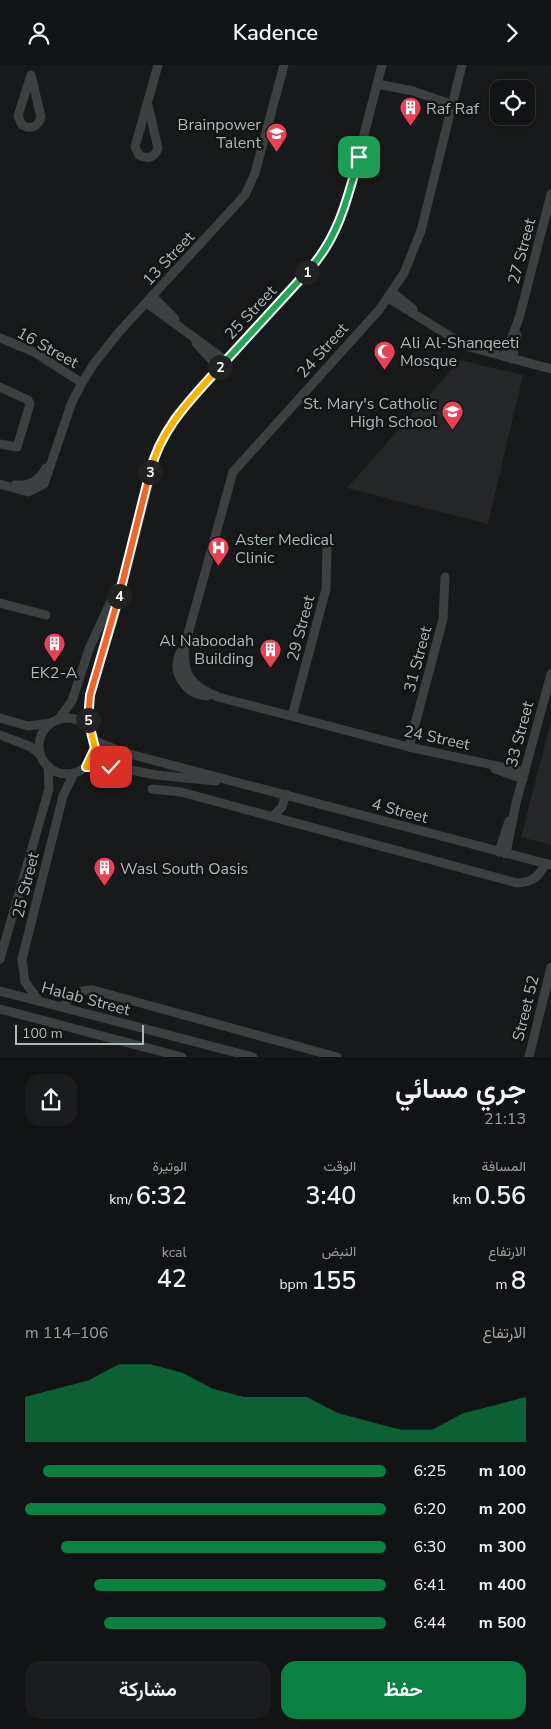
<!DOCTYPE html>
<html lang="ar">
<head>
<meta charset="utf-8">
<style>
	body { margin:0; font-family:"Nunito Sans",Vazirmatn,sans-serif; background:#1b1c1d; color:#f1f3f6; direction:rtl; height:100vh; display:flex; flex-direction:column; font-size:19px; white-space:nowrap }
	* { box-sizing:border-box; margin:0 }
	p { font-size:16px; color:#9c9ea0 }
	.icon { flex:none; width:28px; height:28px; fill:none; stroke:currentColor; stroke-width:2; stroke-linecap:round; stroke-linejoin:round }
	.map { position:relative; height:992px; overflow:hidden; direction:ltr }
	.sheet { display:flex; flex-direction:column; background:#121314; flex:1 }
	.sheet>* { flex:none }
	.tools { position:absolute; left:490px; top:15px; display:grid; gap:10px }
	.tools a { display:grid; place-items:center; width:45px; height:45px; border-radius:10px; background:#121314; box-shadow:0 2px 12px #0003,0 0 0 1px #313234; font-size:25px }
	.scale { position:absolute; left:15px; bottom:12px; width:129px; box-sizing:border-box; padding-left:5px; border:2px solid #abb9b7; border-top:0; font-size:14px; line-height:18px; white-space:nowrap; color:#abb9b7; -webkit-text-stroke:4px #131415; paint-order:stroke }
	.pin { position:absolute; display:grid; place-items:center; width:42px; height:42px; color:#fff; margin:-21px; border-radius:10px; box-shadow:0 2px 8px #0006 }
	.km { position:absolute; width:25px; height:25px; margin:-12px; border-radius:50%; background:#222; color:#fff; font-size:14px; line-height:25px; text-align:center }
	.round { display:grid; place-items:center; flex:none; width:52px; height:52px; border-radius:15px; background:#1b1c1d }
	.summary { display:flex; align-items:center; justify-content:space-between; height:85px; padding:0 25px }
	h1 { font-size:28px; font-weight:600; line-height:38px }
	.metrics { display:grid; grid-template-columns:repeat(3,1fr); gap:8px; height:85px; padding:5px 25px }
	.metrics div { display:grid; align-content:center }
	.metrics b { font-size:25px; font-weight:600 }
	.metrics small { font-size:14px; font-weight:400 }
	.metrics p { font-size:14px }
	.chart { height:140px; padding:10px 25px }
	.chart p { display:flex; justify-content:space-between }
	.chart svg { width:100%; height:90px; margin-top:5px; fill:#0b8043; opacity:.7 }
	.action { display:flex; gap:10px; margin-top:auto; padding:10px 25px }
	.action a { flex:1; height:58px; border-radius:15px; background:#0b8043; color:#fff; font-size:20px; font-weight:600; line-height:58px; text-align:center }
	.action a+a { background:#1b1c1d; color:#f1f3f6 }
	ul { padding:0 25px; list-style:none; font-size:16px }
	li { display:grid; grid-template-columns:80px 60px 1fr; align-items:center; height:38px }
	li i { height:12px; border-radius:6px; background:#0b8043 }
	header { display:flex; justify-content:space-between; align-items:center; height:65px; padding:0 25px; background:#121314; font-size:22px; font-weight:600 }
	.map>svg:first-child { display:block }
	.built { fill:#242627 }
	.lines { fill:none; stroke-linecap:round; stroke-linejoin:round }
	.minor { stroke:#3b4040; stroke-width:9 }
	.split-1-casing { stroke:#fff; stroke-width:10 }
	.split-2-casing { stroke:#fff; stroke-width:10 }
	.split-3-casing { stroke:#fff; stroke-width:10 }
	.split-4-casing { stroke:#fff; stroke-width:10 }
	.split-5-casing { stroke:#fff; stroke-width:10 }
	.split-6-casing { stroke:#fff; stroke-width:10 }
	.split-1 { stroke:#22a559; stroke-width:6 }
	.split-2 { stroke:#22a559; stroke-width:6 }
	.split-3 { stroke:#f5b400; stroke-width:6 }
	.split-4 { stroke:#f0652b; stroke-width:6 }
	.split-5 { stroke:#f0652b; stroke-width:6 }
	.split-6 { stroke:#f5b400; stroke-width:6 }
	.labels { text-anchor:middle; stroke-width:5; stroke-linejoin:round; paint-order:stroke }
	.poi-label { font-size:16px; fill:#abb9b7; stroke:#131415; text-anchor:start }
	.street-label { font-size:16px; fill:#abb9b7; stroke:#131415 }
</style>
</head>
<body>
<header><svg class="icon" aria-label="forward" viewBox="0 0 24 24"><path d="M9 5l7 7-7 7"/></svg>Kadence<svg class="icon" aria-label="person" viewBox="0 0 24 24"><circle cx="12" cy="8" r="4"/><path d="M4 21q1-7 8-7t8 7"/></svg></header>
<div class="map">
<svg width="551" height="992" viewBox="0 0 551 992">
	<rect width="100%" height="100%" fill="#18191a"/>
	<g class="built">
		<polygon points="460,295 523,310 488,459 347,423"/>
		<polygon points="551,656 551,780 521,772"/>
	</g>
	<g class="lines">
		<g class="minor">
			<path d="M462,0L421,166L404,208L379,245L233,407L185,580C182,610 190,620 218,632L409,682L525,707"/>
			<path d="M31,10L41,52C38,62 30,65 22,60L18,51Z"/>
			<polyline points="377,19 413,26 453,40"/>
			<path d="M148,40L158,83C155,92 148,95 139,90L135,82L158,0"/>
			<polyline points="392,227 413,244"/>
			<polyline points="153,232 175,254"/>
			<polyline points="388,233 466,281 551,304"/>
			<polyline points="147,238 226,296"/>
			<polyline points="0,273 34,287 82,318"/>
			<polyline points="196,278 219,303"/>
			<polyline points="505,292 520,250 551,129"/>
			<polyline points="512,294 517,270"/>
			<polyline points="0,322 28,335 30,339 17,382 0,379"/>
			<polyline points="0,419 28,427 44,419 72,337 82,318 93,300 119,267 245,130 255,108 284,0"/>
			<path d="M15,420C30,421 39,416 46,403"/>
			<polyline points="0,538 46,550"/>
			<path d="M181,586C170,607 185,629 207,631"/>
			<polyline points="292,651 326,524 327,482"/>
			<polyline points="0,653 28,661 51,658"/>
			<circle cx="67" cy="681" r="28"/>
			<polyline points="58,655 72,636 89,584 117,523"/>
			<polyline points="89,664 88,652 90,630 113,555 158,382 176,351 310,204 331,175 345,143 382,0"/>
			<polyline points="0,670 29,681 40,689"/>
			<polyline points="95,676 122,687 551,800"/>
			<polyline points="409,682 443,554 445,512"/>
			<polyline points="86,702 111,701 156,710 216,716"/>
			<polyline points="495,704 523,714"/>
			<path d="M152,724L181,727L517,818C531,818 539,812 545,799"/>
			<polyline points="273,751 282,742 286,729"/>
			<polyline points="499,787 509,756"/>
			<polyline points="506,789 516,738 551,609"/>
			<polyline points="0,894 49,724 48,701"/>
			<polyline points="0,926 253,992"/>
			<polyline points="39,936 25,917 22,894 63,731 74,708"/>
			<path d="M62,942C71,931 78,924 93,925L337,992"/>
			<polyline points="0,944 182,992"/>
			<polyline points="529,992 551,902"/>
		</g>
	</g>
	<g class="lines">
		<defs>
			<path id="split-1" d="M307,207C338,174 347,135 359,92"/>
			<polyline id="split-2" points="220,302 307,207"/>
			<path id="split-3" d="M150,407C161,363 191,334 220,302"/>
			<polyline id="split-4" points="119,531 150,407"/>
			<polyline id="split-5" points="88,655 90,630 119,531"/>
			<polyline id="split-6" points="88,655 95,683 86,702 111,702"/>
		</defs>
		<use href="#split-1" class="split-1-casing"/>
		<use href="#split-2" class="split-2-casing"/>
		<use href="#split-3" class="split-3-casing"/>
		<use href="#split-4" class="split-4-casing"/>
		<use href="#split-5" class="split-5-casing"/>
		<use href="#split-6" class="split-6-casing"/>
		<use href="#split-1" class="split-1"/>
		<use href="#split-2" class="split-2"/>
		<use href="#split-3" class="split-3"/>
		<use href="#split-4" class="split-4"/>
		<use href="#split-5" class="split-5"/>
		<use href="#split-6" class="split-6"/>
	</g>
	<defs>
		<symbol id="building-pin" viewBox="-11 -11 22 30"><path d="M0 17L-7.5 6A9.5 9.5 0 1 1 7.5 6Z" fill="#e94155" stroke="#131415"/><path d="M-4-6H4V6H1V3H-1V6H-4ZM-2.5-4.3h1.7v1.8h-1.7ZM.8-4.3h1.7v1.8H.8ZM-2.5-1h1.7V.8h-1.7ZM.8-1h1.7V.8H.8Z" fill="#fff"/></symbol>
		<symbol id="school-pin" viewBox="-11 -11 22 30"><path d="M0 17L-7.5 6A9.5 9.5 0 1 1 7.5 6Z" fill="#e94155" stroke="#131415"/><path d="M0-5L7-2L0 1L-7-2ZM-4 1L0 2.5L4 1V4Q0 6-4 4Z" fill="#fff"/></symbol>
		<symbol id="mosque-pin" viewBox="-11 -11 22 30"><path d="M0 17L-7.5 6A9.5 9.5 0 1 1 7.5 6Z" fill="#e94155" stroke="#131415"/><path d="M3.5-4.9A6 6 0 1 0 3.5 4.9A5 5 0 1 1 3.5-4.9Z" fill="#fff"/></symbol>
		<symbol id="hospital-pin" viewBox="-11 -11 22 30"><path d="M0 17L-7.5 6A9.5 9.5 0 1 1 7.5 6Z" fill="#e94155" stroke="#131415"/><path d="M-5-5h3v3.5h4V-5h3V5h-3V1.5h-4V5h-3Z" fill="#fff"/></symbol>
	</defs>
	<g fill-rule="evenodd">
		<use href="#building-pin" x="398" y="30" width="25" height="34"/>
		<use href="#school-pin" x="264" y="56" width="25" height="34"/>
		<use href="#mosque-pin" x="372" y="274" width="25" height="34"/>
		<use href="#school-pin" x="440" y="334" width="25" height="34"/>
		<use href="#hospital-pin" x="206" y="470" width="25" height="34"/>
		<use href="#building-pin" x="42" y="566" width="25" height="34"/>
		<use href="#building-pin" x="258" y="572" width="25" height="34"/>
		<use href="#building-pin" x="92" y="790" width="25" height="34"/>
	</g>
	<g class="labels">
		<g class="poi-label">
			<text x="426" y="49">Raf Raf</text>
			<text x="261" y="65" text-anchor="end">Brainpower<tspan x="261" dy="18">Talent</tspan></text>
			<text x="400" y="283">Ali Al-Shanqeeti<tspan x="400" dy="18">Mosque</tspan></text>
			<text x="437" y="344" text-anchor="end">St. Mary's Catholic<tspan x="437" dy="18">High School</tspan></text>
			<text x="235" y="480">Aster Medical<tspan x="235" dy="18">Clinic</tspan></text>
			<text x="254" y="581" text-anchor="end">Al Naboodah<tspan x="254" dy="18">Building</tspan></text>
			<text x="54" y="613" text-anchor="middle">EK2-A</text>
			<text x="120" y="809">Wasl South Oasis</text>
		</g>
		<g class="street-label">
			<text transform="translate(521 186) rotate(-75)" y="6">27 Street</text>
			<text transform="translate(168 193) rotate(-47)" y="6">13 Street</text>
			<text transform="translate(250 247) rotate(-47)" y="6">25 Street</text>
			<text transform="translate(48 282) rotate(29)" y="6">16 Street</text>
			<text transform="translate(322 285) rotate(-48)" y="6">24 Street</text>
			<text transform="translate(300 563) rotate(-75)" y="6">29 Street</text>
			<text transform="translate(417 594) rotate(-75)" y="6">31 Street</text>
			<text transform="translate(519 669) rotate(-75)" y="6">33 Street</text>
			<text transform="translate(437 672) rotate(12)" y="6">24 Street</text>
			<text transform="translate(400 745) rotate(15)" y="6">4 Street</text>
			<text transform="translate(25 820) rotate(-76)" y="6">25 Street</text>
			<text transform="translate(86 933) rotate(15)" y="6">Halab Street</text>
			<text transform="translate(525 943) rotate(-76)" y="6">Street 52</text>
		</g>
	</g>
</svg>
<div class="tools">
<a><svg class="icon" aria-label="locate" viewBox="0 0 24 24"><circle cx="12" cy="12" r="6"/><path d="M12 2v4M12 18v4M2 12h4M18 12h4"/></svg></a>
</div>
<div class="scale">100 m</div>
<div class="pin" style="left:359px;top:92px;background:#1e9e55"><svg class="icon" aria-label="arrive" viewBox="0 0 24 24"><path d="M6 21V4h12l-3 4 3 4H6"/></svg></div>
<div class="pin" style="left:111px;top:702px;background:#d93025"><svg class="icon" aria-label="check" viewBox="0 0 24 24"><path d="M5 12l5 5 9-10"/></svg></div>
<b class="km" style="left:307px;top:207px">1</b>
<b class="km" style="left:220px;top:302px">2</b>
<b class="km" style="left:150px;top:407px">3</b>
<b class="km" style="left:119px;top:531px">4</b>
<b class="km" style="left:88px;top:655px">5</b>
</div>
<section class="sheet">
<div class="summary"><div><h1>جري مسائي</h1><p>21:13</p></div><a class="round"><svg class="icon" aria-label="share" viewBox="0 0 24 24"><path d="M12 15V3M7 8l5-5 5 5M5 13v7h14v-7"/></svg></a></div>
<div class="metrics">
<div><p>المسافة</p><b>0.56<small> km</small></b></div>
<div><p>الوقت</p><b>3:40</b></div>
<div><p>الوتيرة</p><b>6:32<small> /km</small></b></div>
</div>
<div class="metrics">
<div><p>الارتفاع</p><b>8<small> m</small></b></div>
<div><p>النبض</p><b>155<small> bpm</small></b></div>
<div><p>kcal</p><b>42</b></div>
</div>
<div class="chart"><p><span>الارتفاع</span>106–114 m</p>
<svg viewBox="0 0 160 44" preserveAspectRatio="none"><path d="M0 44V22L10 18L20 14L30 6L40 6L50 10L60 18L70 22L80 22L90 22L100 30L110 34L120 38L130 38L140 30L150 26L160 22V44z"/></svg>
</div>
<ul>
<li><b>100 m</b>6:25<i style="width:95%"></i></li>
<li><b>200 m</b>6:20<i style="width:100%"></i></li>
<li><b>300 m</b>6:30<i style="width:90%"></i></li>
<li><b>400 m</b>6:41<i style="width:81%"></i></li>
<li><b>500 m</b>6:44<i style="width:78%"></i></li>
</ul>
<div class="action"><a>حفظ</a><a>مشاركة</a></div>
</section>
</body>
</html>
